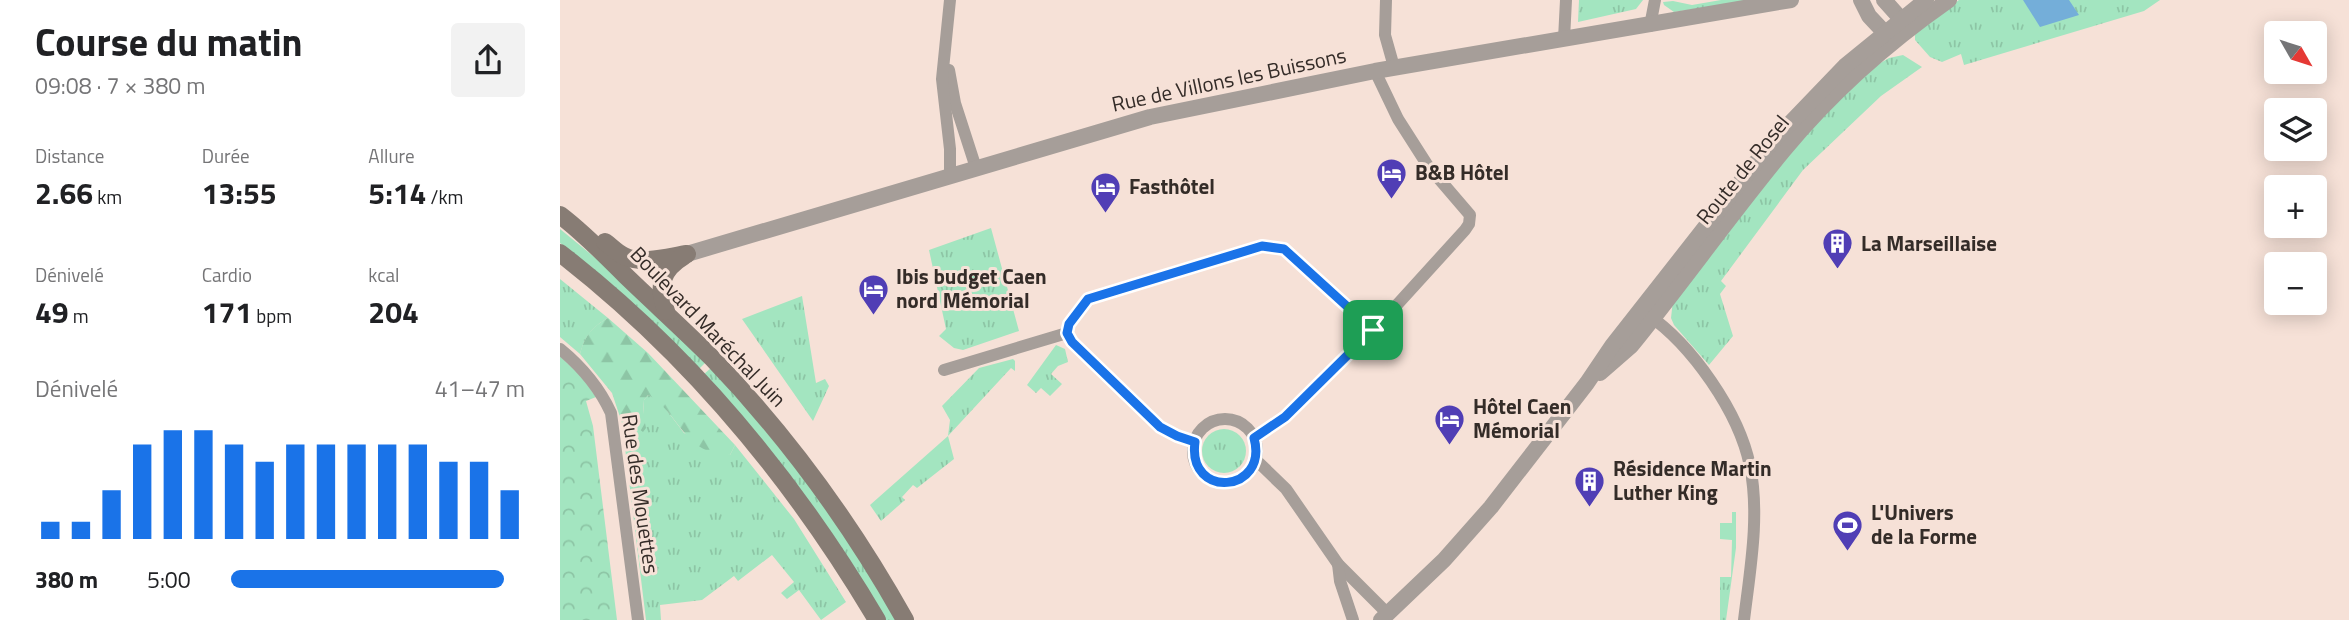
<!DOCTYPE html>
<html lang="fr">
<head>
<meta charset="utf-8">
<style>
	body { margin:0; font-family:"Titillium Web",sans-serif; background:#f2f2f2; color:#202124; height:100vh; display:flex; flex-direction:column; font-size:26px; white-space:nowrap }
	* { box-sizing:border-box; margin:0 }
	p { font-size:23px; color:#757577 }
	.icon { flex:none; width:38px; height:38px; fill:none; stroke:currentColor; stroke-width:2; stroke-linecap:round; stroke-linejoin:round }
	.map { position:relative; flex:1; overflow:hidden }
	.drawer { display:flex; flex-direction:column; background:#fff; width:560px }
	.drawer>* { flex:none }
	.needle { width:46px; rotate:129deg }
	.tools { position:absolute; left:1704px; top:21px; display:grid; gap:14px }
	.tools a { display:grid; place-items:center; width:63px; height:63px; border-radius:7px; background:#fff; box-shadow:0 4px 18px #0003; font-size:35px }
	.pin { position:absolute; display:grid; place-items:center; width:60px; height:60px; color:#fff; margin:-30px; border-radius:14px; box-shadow:0 4px 10px #0006 }
	.round { display:grid; place-items:center; flex:none; width:74px; height:74px; border-radius:7px; background:#f2f2f2 }
	.overview { display:flex; align-items:center; justify-content:space-between; height:119px; padding:0 35px }
	h1 { font-size:38px; font-weight:700; line-height:52px }
	.stats { display:grid; grid-template-columns:repeat(3,1fr); gap:10px; height:119px; padding:7px 35px }
	.stats div { display:grid; align-content:center }
	.stats b { font-size:30px; font-weight:700 }
	.stats small { font-size:19px; font-weight:400 }
	.stats p { font-size:19px }
	.chart { height:196px; padding:14px 35px }
	.chart p { display:flex; justify-content:space-between }
	.chart svg { width:100%; height:126px; margin-top:7px; stroke:#1a73e8; stroke-width:6 }
	ul { padding:0 35px; list-style:none; font-size:23px }
	li { display:grid; grid-template-columns:112px 84px 1fr; align-items:center; height:52px }
	li i { height:18px; border-radius:9px; background:#1a73e8 }
	main { display:flex; flex:1; min-height:0 }
	.map>svg:first-child { display:block }
	.grass { fill:url(#grass-tufts) }
	.forest { fill:url(#forest-firs) }
	.park { fill:url(#park-crowns) }
	.water { fill:#74aed9 }
	.lines { fill:none; stroke-linecap:round; stroke-linejoin:round }
	.minor { stroke:#a69e99; stroke-width:12 }
	.tertiary { stroke:#a69e99; stroke-width:16 }
	.secondary { stroke:#877c74; stroke-width:18 }
	.route-casing { stroke:#fff; stroke-width:14 }
	.route { stroke:#1a73e8; stroke-width:9 }
	.labels { text-anchor:middle; stroke-width:6; stroke-linejoin:round; paint-order:stroke }
	.street-label { font-size:21px; fill:#342c28; stroke:#f6e1d7 }
	.poi-label { font-size:21px; font-weight:bold; fill:#342c28; stroke:#f6e1d7; text-anchor:start }
</style>
</head>
<body>
<main>
<section class="drawer">
<div class="overview"><div><h1>Course du matin</h1><p>09:08 · 7 × 380 m</p></div><a class="round"><svg class="icon" aria-label="share" viewBox="0 0 24 24"><path d="M12 15V3M7 8l5-5 5 5M5 13v7h14v-7"/></svg></a></div>
<div class="stats">
<div><p>Distance</p><b>2.66<small> km</small></b></div>
<div><p>Durée</p><b>13:55</b></div>
<div><p>Allure</p><b>5:14<small> /km</small></b></div>
</div>
<div class="stats">
<div><p>Dénivelé</p><b>49<small> m</small></b></div>
<div><p>Cardio</p><b>171<small> bpm</small></b></div>
<div><p>kcal</p><b>204</b></div>
</div>
<div class="chart"><p><span>Dénivelé</span>41–47 m</p>
<svg viewBox="0 0 160 44" preserveAspectRatio="none"><path d="M5 44V38M15 44V38M25 44V27M35 44V11M45 44V6M55 44V6M65 44V11M75 44V17M85 44V11M95 44V11M105 44V11M115 44V11M125 44V11M135 44V17M145 44V17M155 44V27"/></svg>
</div>
<ul>
<li><b>380 m</b>5:00<i style="width:93%"></i></li>
</ul>
</section>
<div class="map">
<svg width="1789" height="620" viewBox="0 0 1789 620">
	<defs>
		<pattern id="grass-tufts" width="24" height="20" patternUnits="userSpaceOnUse" patternTransform="scale(1.75)"><rect width="24" height="20" fill="#a3e5c0"/><path d="M3 7l-1-3M5 7V3M7 7l1-3M15 17l-1-3M17 17v-4M19 17l1-3" fill="none" stroke="#8dc5a5"/></pattern>
		<pattern id="forest-firs" width="22" height="20" patternUnits="userSpaceOnUse" patternTransform="scale(1.75)"><rect width="22" height="20" fill="#a3e5c0"/><path d="M5 1l3.5 6h-7zM16 11l3.5 6h-7z" fill="#8dc5a5"/></pattern>
		<pattern id="park-crowns" width="20" height="18" patternUnits="userSpaceOnUse" patternTransform="scale(1.75)"><rect width="20" height="18" fill="#a3e5c0"/><path d="M2 6a3 3 0 1 1 6 0M12 15a3 3 0 1 1 6 0" fill="none" stroke="#8dc5a5"/></pattern>
	</defs>
	<rect width="100%" height="100%" fill="#f6e1d7"/>
	<g class="grass">
		<polygon points="1019,0 1083,0 1076,9 1018,22"/>
		<polygon points="1161,0 1194,0 1114,12 1104,5 1103,2 1113,1 1132,5"/>
		<polygon points="1399,0 1600,0 1584,11 1404,65 1401,54 1382,62 1370,57 1355,40 1355,35 1360,29"/>
		<polygon points="1343,55 1362,67 1321,96 1243,170 1161,281 1166,286 1160,294 1173,336 1149,365 1114,325 1111,318 1113,300 1251,126 1317,65 1329,58"/>
		<polygon points="431,228 459,331 403,350 394,348 379,336 386,329 369,250"/>
		<polygon points="0,229 66,283 147,361 139,369 23,261 0,243"/>
		<path d="M0,279L48,318C32,327 25,336 20,354L0,337Z"/>
		<polygon points="242,296 256,383 265,379 269,386 253,421 182,319"/>
		<polygon points="496,345 505,349 508,362 498,366 491,374 502,384 490,396 481,388 476,393 467,385"/>
		<polygon points="453,359 455,361 455,371 451,368 388,436 394,459 357,488 353,485 342,497 345,500 321,521 310,505 388,436 390,420 382,406 419,368"/>
		<polygon points="152,367 261,497 338,620 325,620 143,375"/>
		<polygon points="88,395 99,400 124,433 170,455 175,445 234,519 286,602 261,620 239,590 227,599 221,593 234,582 212,555 178,581 174,576 142,600 100,605 101,620 86,620 62,423 75,426 83,414 84,400"/>
		<circle cx="664" cy="451" r="22"/>
		<polygon points="1172,512 1176,512 1176,548 1166,620 1160,620 1160,577 1171,577 1172,540 1160,539 1160,523 1172,523"/>
	</g>
	<path class="forest" d="M48,318L88,353L175,445L170,455C163,454 154,454 148,451C122,441 112,407 88,395L84,400L83,413L86,428L83,432L75,426L62,423L52,393L20,354C25,335 32,327 48,318Z"/>
	<polygon class="park" points="0,356 22,377 36,397 26,401 33,426 57,620 0,620"/>
	<polygon class="water" points="1463,0 1509,0 1519,15 1480,27"/>
	<g class="lines">
		<g class="minor">
			<polyline points="826,0 825,35 834,67"/>
			<polyline points="1090,26 1095,0"/>
			<polyline points="1004,39 1006,0"/>
			<polyline points="389,70 395,103 416,168"/>
			<polyline points="390,176 390,149 382,79 390,0"/>
			<path d="M1087,314C1132,345 1179,412 1190,466C1200,516 1190,570 1184,620"/>
			<path d="M0,349C22,367 39,387 51,413L78,620"/>
			<polyline points="384,370 507,333"/>
			<circle cx="665" cy="451" r="32"/>
			<polyline points="694,438 725,417 835,307 905,230 909,224 910,215 868,166 838,119 815,71"/>
			<polyline points="635,442 617,436 600,427 512,342 507,333 509,324 528,299 702,246 724,249 813,330"/>
			<polyline points="696,460 726,489 778,564 828,614"/>
			<polyline points="778,564 780,581 793,620"/>
		</g>
		<g class="tertiary">
			<polyline points="1301,0 1309,16 1324,32"/>
			<polyline points="1324,0 1341,19"/>
			<polyline points="127,254 590,117 815,71 1231,0"/>
			<path d="M1040,373L1071,346C1123,282 1171,214 1224,150C1271,93 1329,42 1389,0"/>
			<polyline points="821,620 884,560 931,507 1027,383 1052,346 1212,142 1285,66 1366,0"/>
		</g>
		<g class="secondary">
			<path d="M0,215C25,234 45,255 67,277C95,304 124,330 152,358C227,436 292,525 345,620"/>
			<path d="M45,242C51,246 57,253 64,256C82,265 108,257 127,254"/>
			<path d="M0,253C129,353 234,480 317,620"/>
			<path d="M106,311C97,286 101,270 124,256"/>
		</g>
	</g>
	<g class="lines">
		<defs>
			<path id="route" d="M702,246L724,249L813,330L725,417L694,438C709,493 627,500 635,442L617,436L600,427L512,342L507,333L509,324L528,299Z"/>
		</defs>
		<use href="#route" class="route-casing"/>
		<use href="#route" class="route"/>
	</g>
	<defs>
		<symbol id="hotel-pin" viewBox="-11 -11 22 30"><path d="M0 17L-7.5 6A9.5 9.5 0 1 1 7.5 6Z" fill="#503eb5" stroke="#f6e1d7"/><path d="M-6-4.5h1.5V1H6V5H4.5V3h-9V5H-6ZM-4 0a1.8 1.8 0 1 1 3.6 0ZM.5 0V-2.5h3Q6-2.5 6 0Z" fill="#fff"/></symbol>
		<symbol id="building-pin" viewBox="-11 -11 22 30"><path d="M0 17L-7.5 6A9.5 9.5 0 1 1 7.5 6Z" fill="#503eb5" stroke="#f6e1d7"/><path d="M-4-6H4V6H1V3H-1V6H-4ZM-2.5-4.3h1.7v1.8h-1.7ZM.8-4.3h1.7v1.8H.8ZM-2.5-1h1.7V.8h-1.7ZM.8-1h1.7V.8H.8Z" fill="#fff"/></symbol>
		<symbol id="stadium-pin" viewBox="-11 -11 22 30"><path d="M0 17L-7.5 6A9.5 9.5 0 1 1 7.5 6Z" fill="#503eb5" stroke="#f6e1d7"/><path d="M0-5a6.5 5 0 1 0 0 10a6.5 5 0 1 0 0-10ZM-3.5-1.8h7v3.6h-7Z" fill="#fff"/></symbol>
	</defs>
	<g fill-rule="evenodd">
		<use href="#hotel-pin" x="814" y="156" width="35" height="47"/>
		<use href="#hotel-pin" x="528" y="170" width="35" height="47"/>
		<use href="#building-pin" x="1260" y="226" width="35" height="47"/>
		<use href="#hotel-pin" x="296" y="272" width="35" height="47"/>
		<use href="#hotel-pin" x="872" y="402" width="35" height="47"/>
		<use href="#building-pin" x="1012" y="464" width="35" height="47"/>
		<use href="#stadium-pin" x="1270" y="508" width="35" height="47"/>
	</g>
	<g class="labels">
		<g class="street-label">
			<text transform="translate(669 80) rotate(-12)" y="7">Rue de Villons les Buissons</text>
			<text transform="translate(1183 170) rotate(-51)" y="7">Route de Rosel</text>
			<text transform="translate(148 327) rotate(46)" y="7">Boulevard Maréchal Juin</text>
			<text transform="translate(80 494) rotate(82)" y="7">Rue des Mouettes</text>
		</g>
		<g class="poi-label">
			<text x="855" y="180">B&amp;B Hôtel</text>
			<text x="569" y="194">Fasthôtel</text>
			<text x="1301" y="251">La Marseillaise</text>
			<text x="336" y="284">Ibis budget Caen<tspan x="336" dy="24">nord Mémorial</tspan></text>
			<text x="913" y="414">Hôtel Caen<tspan x="913" dy="24">Mémorial</tspan></text>
			<text x="1053" y="476">Résidence Martin<tspan x="1053" dy="24">Luther King</tspan></text>
			<text x="1311" y="520">L'Univers<tspan x="1311" dy="24">de la Forme</tspan></text>
		</g>
	</g>
</svg>
<div class="tools">
<a><svg class="needle" viewBox="-14 -14 28 28"><path d="M0-13l5 13h-10z" fill="#e53935"/><path d="M0 13l5-13h-10z" fill="#757577"/></svg></a>
<a><svg class="icon" aria-label="layers" viewBox="0 0 24 24"><path d="M12 4l9 5-9 5-9-5zM3 14l9 5 9-5"/></svg></a>
<a>+</a>
<a>−</a>
</div>
<div class="pin" style="left:813px;top:330px;background:#1e9e55"><svg class="icon" aria-label="arrive" viewBox="0 0 24 24"><path d="M6 21V4h12l-3 4 3 4H6"/></svg></div>
</div>
</main>
</body>
</html>
